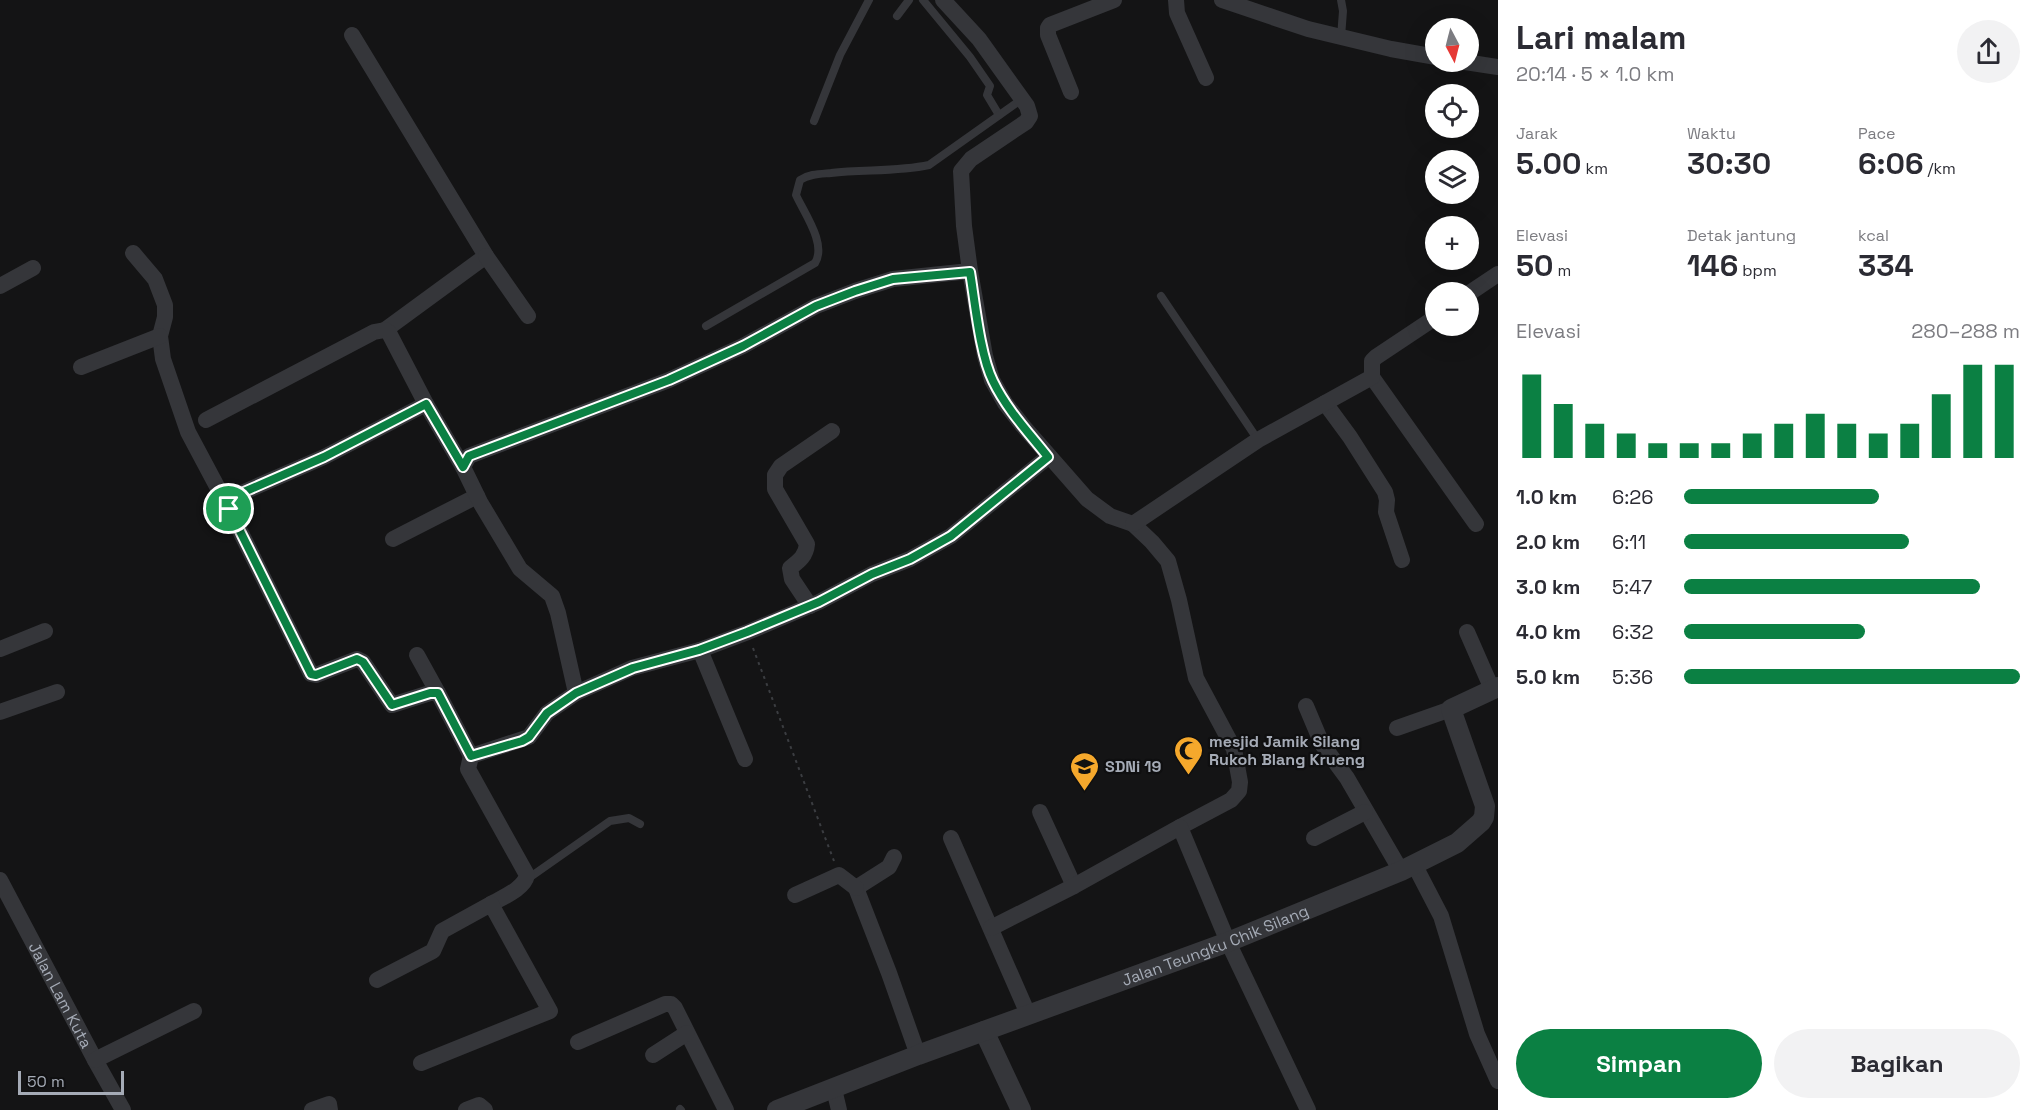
<!DOCTYPE html>
<html lang="id">
<head>
<meta charset="utf-8">
<style>
	body { margin:0; font-family:"Space Grotesk",sans-serif; background:#f2f2f3; color:#2b2b33; height:100vh; display:flex; flex-direction:column; font-size:22px; white-space:nowrap }
	* { box-sizing:border-box; margin:0 }
	p { font-size:20px; color:#7c7c81 }
	.icon { flex:none; width:33px; height:33px; fill:none; stroke:currentColor; stroke-width:2; stroke-linecap:round; stroke-linejoin:round }
	.map { position:relative; flex:1; overflow:hidden }
	.details { display:flex; flex-direction:column; background:#fff; width:540px }
	.details>* { flex:none }
	.needle { width:39px; rotate:173deg }
	.buttons { position:absolute; left:1425px; top:18px; display:grid; gap:12px }
	.buttons a { display:grid; place-items:center; width:54px; height:54px; border-radius:50%; background:#fff; box-shadow:0 6px 24px #0002; font-size:30px }
	.scale { position:absolute; left:18px; bottom:15px; width:106px; box-sizing:border-box; padding-left:6px; border:3px solid #a5abb6; border-top:0; font-size:16px; line-height:21px; white-space:nowrap; color:#a5abb6; -webkit-text-stroke:4px #0f0f10; paint-order:stroke }
	.pin { position:absolute; display:grid; place-items:center; width:51px; height:51px; color:#fff; margin:-26px; border:3px solid #fff; border-radius:50%; box-shadow:0 2px 6px #0007 }
	.round { display:grid; place-items:center; flex:none; width:63px; height:63px; border-radius:32px; background:#f2f2f3 }
	.head { display:flex; align-items:center; justify-content:space-between; height:102px; padding:0 18px }
	h1 { font-size:33px; font-weight:700; line-height:45px }
	.figures { display:grid; grid-template-columns:repeat(3,1fr); gap:9px; height:102px; padding:6px 18px }
	.figures div { display:grid; align-content:center }
	.figures b { font-size:30px; font-weight:700 }
	.figures small { font-size:16px; font-weight:400 }
	.figures p { font-size:16px }
	.chart { height:168px; padding:12px 18px }
	.chart p { display:flex; justify-content:space-between }
	.chart svg { width:100%; height:108px; margin-top:6px; stroke:#0b8043; stroke-width:6 }
	.button { display:flex; gap:12px; margin-top:auto; padding:12px 18px }
	.button a { flex:1; height:69px; border-radius:36px; background:#0b8043; color:#fff; font-size:24px; font-weight:700; line-height:69px; text-align:center }
	.button a+a { background:#f2f2f3; color:#2b2b33 }
	ul { padding:0 18px; list-style:none; font-size:20px }
	li { display:grid; grid-template-columns:96px 72px 1fr; align-items:center; height:45px }
	li i { height:15px; border-radius:8px; background:#0b8043 }
	main { display:flex; flex:1; min-height:0 }
	.map>svg:first-child { display:block }
	.lines { fill:none; stroke-linecap:round; stroke-linejoin:round }
	.path { stroke:#3b3d41; stroke-width:2; stroke-dasharray:3 4.5; stroke-linecap:butt }
	.service { stroke:#35363a; stroke-width:8 }
	.minor { stroke:#35363a; stroke-width:16 }
	.tertiary { stroke:#35363a; stroke-width:20 }
	.route-casing { stroke:#fff; stroke-width:12 }
	.route { stroke:#0b8043; stroke-width:8 }
	.labels { text-anchor:middle; stroke-width:4.5; stroke-linejoin:round; paint-order:stroke }
	.poi-label { font-size:16px; font-weight:bold; fill:#a5abb6; stroke:#0f0f10; text-anchor:start }
	.street-label { font-size:16px; fill:#a5abb6; stroke:#0f0f10 }
</style>
</head>
<body>
<main>
<div class="map">
<svg width="1498" height="1110" viewBox="0 0 1498 1110">
	<rect width="100%" height="100%" fill="#141415"/>
	<g class="lines">
		<polyline class="path" points="753,648 834,861"/>
		<g class="service">
			<polyline points="923,0 970,57 990,86 987,95 999,115"/>
			<polyline points="897,16 909,0"/>
			<polyline points="1341,37 1343,11 1341,0"/>
			<polyline points="814,121 840,55 869,0"/>
			<polyline points="1161,296 1258,440"/>
			<path d="M706,326L815,263C827,244 804,213 796,195L800,180C809,174 820,174 831,173C863,169 897,172 929,165L1022,99"/>
			<polyline points="526,880 610,821 629,818 640,824"/>
			<polyline points="680,1109 681,1110"/>
		</g>
		<g class="minor">
			<polyline points="943,0 979,39 1027,106 1030,116 1026,122 971,159 961,171 964,226 970,271 985,356 992,380 1005,403 1023,426 1087,499 1110,516 1133,524 1152,542 1168,561 1179,600 1196,678 1234,749 1240,782 1239,791 1231,800 1180,827"/>
			<polyline points="1176,0 1177,13 1206,78"/>
			<polyline points="1222,0 1308,29 1391,49 1436,57"/>
			<polyline points="352,35 486,256 385,330"/>
			<polyline points="1465,62 1498,67"/>
			<polyline points="1071,92 1048,35 1048,28 1050,25 1114,0"/>
			<polyline points="133,253 155,279 165,305 165,317 160,336 163,359 188,432 229,509"/>
			<polyline points="486,256 528,316"/>
			<polyline points="0,286 33,268"/>
			<polyline points="1468,294 1498,274"/>
			<polyline points="81,367 160,336"/>
			<polyline points="1372,377 1476,524"/>
			<polyline points="1325,403 1350,437 1385,492 1387,500 1386,512 1402,560"/>
			<polyline points="426,404 324,457 237,495 229,509 311,674 316,675 357,659 363,662 392,705 430,693 438,693 471,756 529,737 547,713 576,693 632,668 700,650 748,632 819,602 872,574 910,559 951,536 1048,457"/>
			<polyline points="206,420 374,332 385,330 389,333 426,404 463,467"/>
			<polyline points="1133,524 1258,440 1372,377 1372,361 1376,357 1436,317"/>
			<polyline points="393,539 477,496"/>
			<path d="M810,606L792,579L790,568C799,561 806,556 807,544L775,489V475L781,466L832,431"/>
			<polyline points="1467,632 1492,689"/>
			<polyline points="0,649 45,631"/>
			<polyline points="700,650 745,759"/>
			<polyline points="417,655 438,693"/>
			<polyline points="576,693 558,613 552,596 520,569 480,502 463,467 469,456 669,380 743,346 816,306 855,291 893,279 970,271"/>
			<polyline points="1306,706 1322,744 1347,778 1401,871"/>
			<polyline points="0,712 57,692"/>
			<polyline points="1397,728 1451,709"/>
			<path d="M471,756L468,769L527,875C524,889 503,897 491,904"/>
			<polyline points="1040,812 1074,886"/>
			<polyline points="951,838 1028,1014"/>
			<polyline points="1314,838 1365,812"/>
			<polyline points="894,857 889,867 856,888 889,973 918,1055"/>
			<polyline points="1414,864 1441,916 1477,1034 1498,1081"/>
			<path id="s1" d="M0,880L95,1060L123,1110"/>
			<polyline points="795,895 839,875 856,888"/>
			<polyline points="991,928 1074,886 1180,827 1228,942 1308,1110"/>
			<polyline points="377,980 433,951 442,931 491,904 550,1011 421,1063"/>
			<polyline points="578,1042 665,1004 671,1004 675,1008 726,1110"/>
			<polyline points="653,1055 687,1033"/>
			<polyline points="95,1060 194,1011"/>
			<polyline points="834,1089 839,1110"/>
			<polyline points="312,1110 329,1104 330,1110"/>
			<polyline points="466,1110 479,1105 485,1110"/>
		</g>
		<g class="tertiary">
			<polyline points="984,1031 1021,1110"/>
			<path id="s2" d="M777,1110L918,1055L1228,942L1401,871L1457,843L1481,822L1484,817L1485,806L1451,709L1498,687"/>
		</g>
	</g>
	<g class="lines">
		<defs>
			<path id="route" d="M970,272C975,302 980,355 993,381C1007,410 1029,433 1048,457L951,536L910,559L872,574L819,602L747,632L699,650L633,668L576,693L547,713L529,737L522,741L471,756L438,693H430L392,705L363,662L357,659L316,675L311,674L229,509L237,495L324,457L426,404L463,467L469,456L669,380L743,346L816,306L855,291L893,279Z"/>
		</defs>
		<use href="#route" class="route-casing"/>
		<use href="#route" class="route"/>
	</g>
	<defs>
		<symbol id="mosque-pin" viewBox="-11 -11 22 30"><path d="M0 17L-7.5 6A9.5 9.5 0 1 1 7.5 6Z" fill="#f5a82c" stroke="#0f0f10"/><path d="M3.5-4.9A6 6 0 1 0 3.5 4.9A5 5 0 1 1 3.5-4.9Z" fill="#111"/></symbol>
		<symbol id="school-pin" viewBox="-11 -11 22 30"><path d="M0 17L-7.5 6A9.5 9.5 0 1 1 7.5 6Z" fill="#f5a82c" stroke="#0f0f10"/><path d="M0-5L7-2L0 1L-7-2ZM-4 1L0 2.5L4 1V4Q0 6-4 4Z" fill="#111"/></symbol>
	</defs>
	<g fill-rule="evenodd">
		<use href="#mosque-pin" x="1172" y="734" width="33" height="45"/>
		<use href="#school-pin" x="1068" y="750" width="33" height="45"/>
	</g>
	<g class="labels">
		<g class="poi-label">
			<text x="1209" y="747">mesjid Jamik Silang<tspan x="1209" dy="18">Rukoh Blang Krueng</tspan></text>
			<text x="1105" y="772">SDNi 19</text>
		</g>
		<g class="street-label">
			<text dy="6" stroke="none"><textPath href="#s2" startOffset="468">Jalan Teungku Chik Silang</textPath></text>
			<text dy="6" stroke="none"><textPath href="#s1" startOffset="130">Jalan Lam Kuta</textPath></text>
		</g>
	</g>
</svg>
<div class="buttons">
<a><svg class="needle" viewBox="-14 -14 28 28"><path d="M0-13l5 13h-10z" fill="#e53935"/><path d="M0 13l5-13h-10z" fill="#7c7c81"/></svg></a>
<a><svg class="icon" aria-label="locate" viewBox="0 0 24 24"><circle cx="12" cy="12" r="6"/><path d="M12 2v4M12 18v4M2 12h4M18 12h4"/></svg></a>
<a><svg class="icon" aria-label="layers" viewBox="0 0 24 24"><path d="M12 4l9 5-9 5-9-5zM3 14l9 5 9-5"/></svg></a>
<a>+</a>
<a>−</a>
</div>
<div class="scale">50 m</div>
<div class="pin" style="left:229px;top:509px;background:#1e9e55"><svg class="icon" aria-label="arrive" viewBox="0 0 24 24"><path d="M6 21V4h12l-3 4 3 4H6"/></svg></div>
</div>
<section class="details">
<div class="head"><div><h1>Lari malam</h1><p>20:14 · 5 × 1.0 km</p></div><a class="round"><svg class="icon" aria-label="share" viewBox="0 0 24 24"><path d="M12 15V3M7 8l5-5 5 5M5 13v7h14v-7"/></svg></a></div>
<div class="figures">
<div><p>Jarak</p><b>5.00<small> km</small></b></div>
<div><p>Waktu</p><b>30:30</b></div>
<div><p>Pace</p><b>6:06<small> /km</small></b></div>
</div>
<div class="figures">
<div><p>Elevasi</p><b>50<small> m</small></b></div>
<div><p>Detak jantung</p><b>146<small> bpm</small></b></div>
<div><p>kcal</p><b>334</b></div>
</div>
<div class="chart"><p><span>Elevasi</span>280–288 m</p>
<svg viewBox="0 0 160 44" preserveAspectRatio="none"><path d="M5 44V10M15 44V22M25 44V30M35 44V34M45 44V38M55 44V38M65 44V38M75 44V34M85 44V30M95 44V26M105 44V30M115 44V34M125 44V30M135 44V18M145 44V6M155 44V6"/></svg>
</div>
<ul>
<li><b>1.0 km</b>6:26<i style="width:58%"></i></li>
<li><b>2.0 km</b>6:11<i style="width:67%"></i></li>
<li><b>3.0 km</b>5:47<i style="width:88%"></i></li>
<li><b>4.0 km</b>6:32<i style="width:54%"></i></li>
<li><b>5.0 km</b>5:36<i style="width:100%"></i></li>
</ul>
<div class="button"><a>Simpan</a><a>Bagikan</a></div>
</section>
</main>
</body>
</html>
